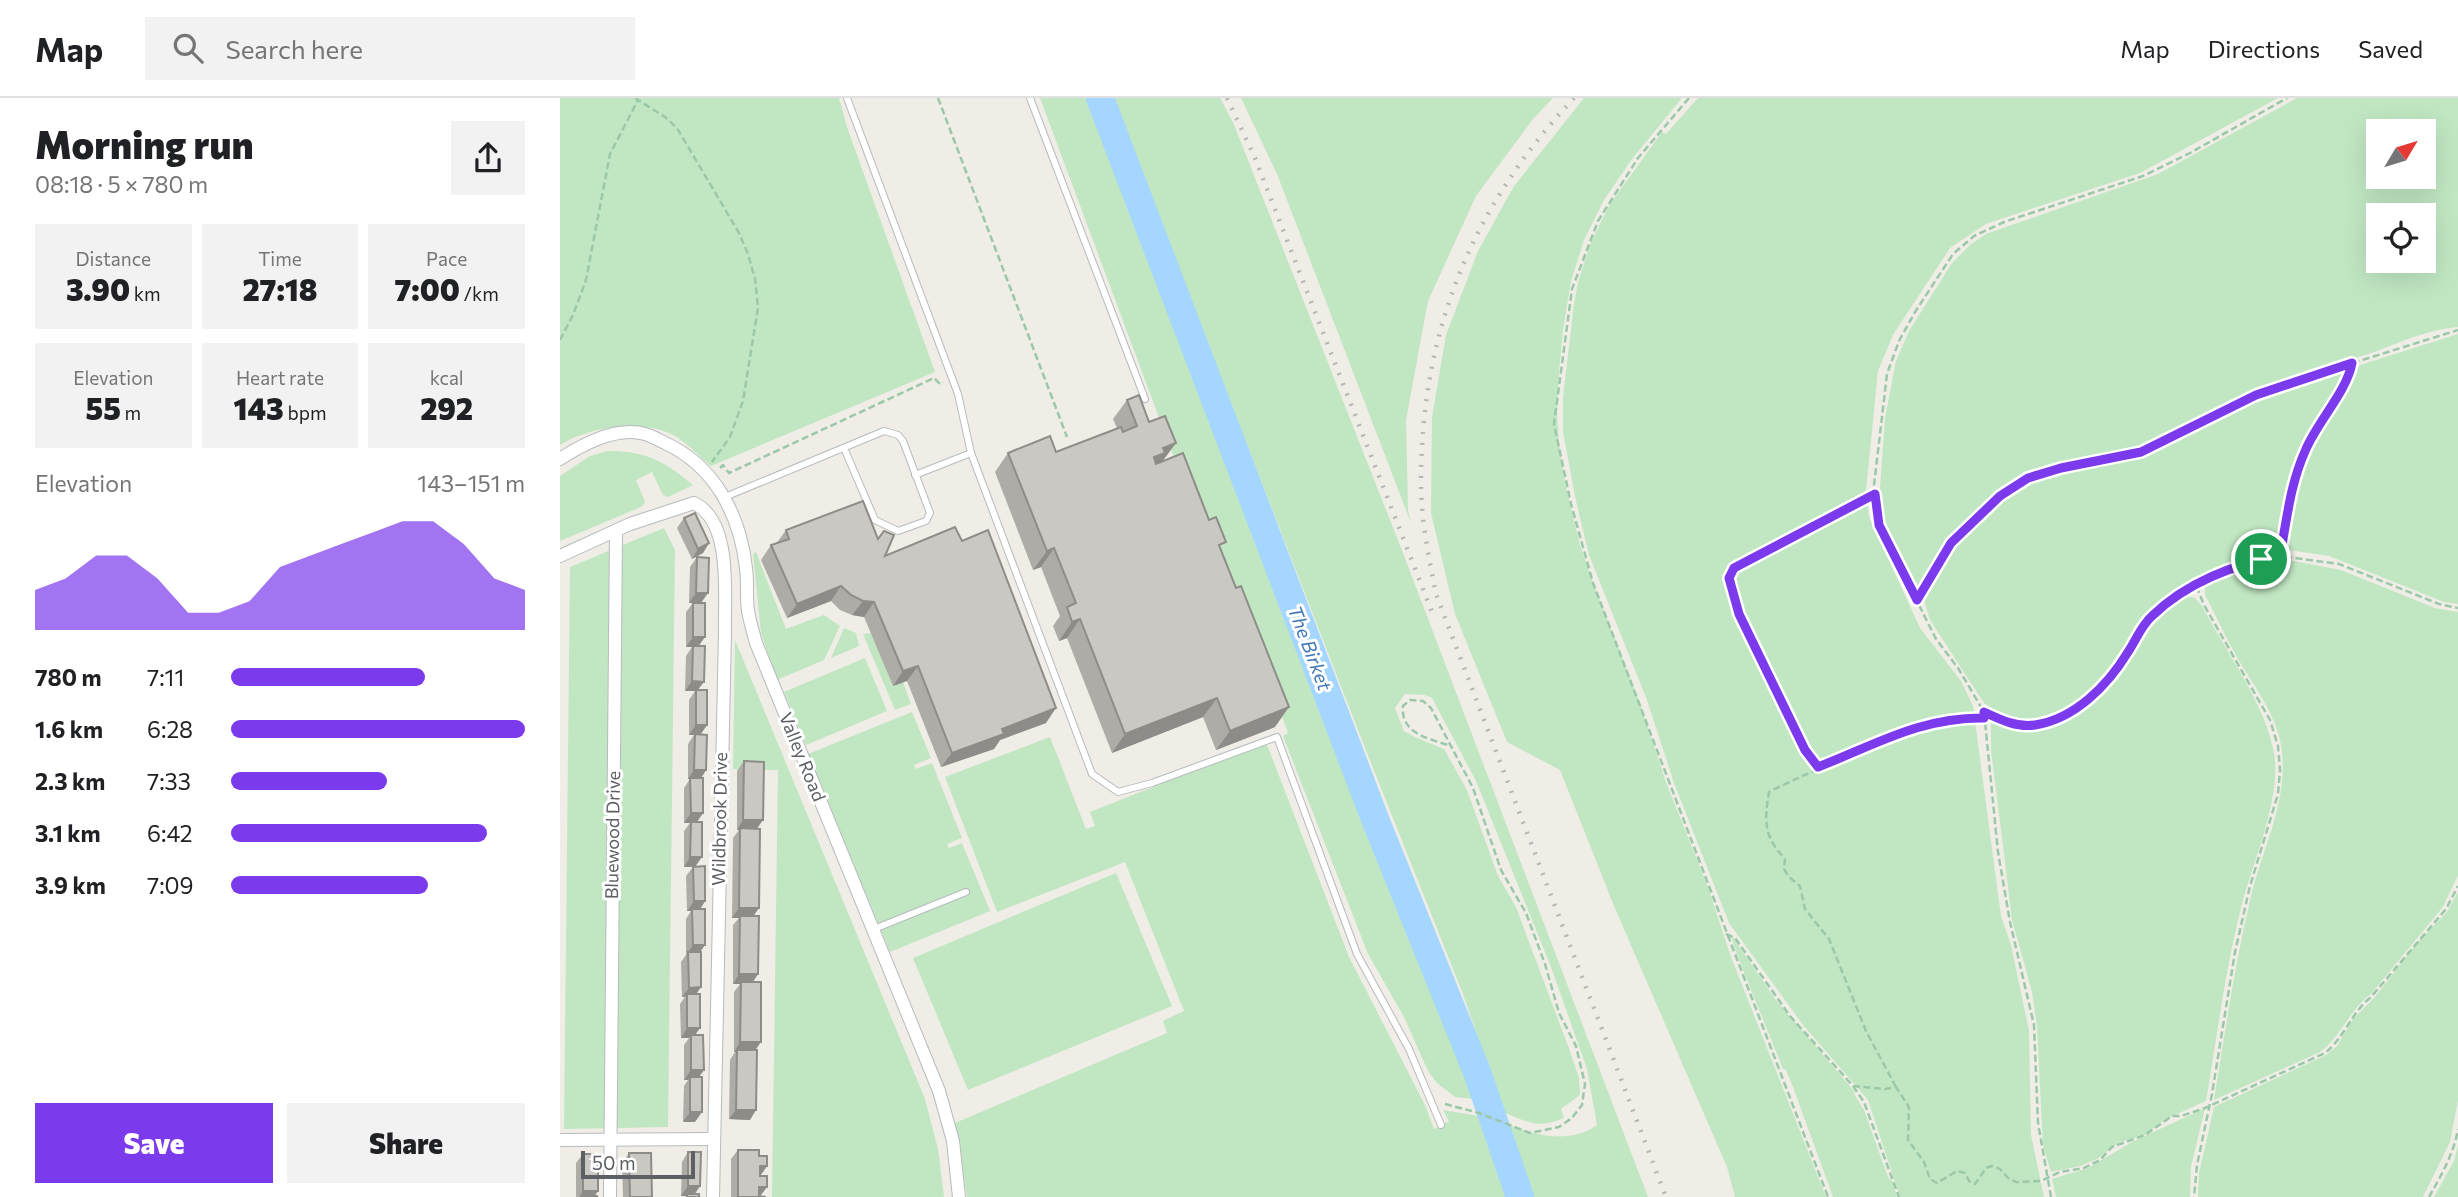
<!DOCTYPE html>
<html lang="en">
<head>
<meta charset="utf-8">
<style>
	body { margin:0; font-family:Commissioner,sans-serif; background:#f2f2f2; color:#202124; height:100vh; display:flex; flex-direction:column; font-size:26px; white-space:nowrap }
	* { box-sizing:border-box; margin:0 }
	p { font-size:23px; color:#757577 }
	.icon { flex:none; width:38px; height:38px; fill:none; stroke:currentColor; stroke-width:2; stroke-linecap:round; stroke-linejoin:round }
	.map { position:relative; flex:1; overflow:hidden }
	.panel { display:flex; flex-direction:column; background:#fff; width:560px }
	.panel>* { flex:none }
	.needle { width:46px; rotate:52deg }
	.fabs { position:absolute; left:1806px; top:21px; display:grid; gap:14px }
	.fabs a { display:grid; place-items:center; width:70px; height:70px; border-radius:0px; background:#fff; box-shadow:0 7px 28px #0002; font-size:35px }
	.scale { position:absolute; left:21px; bottom:18px; width:114px; box-sizing:border-box; padding-left:7px; border:4px solid #5c6065; border-top:0; font-size:19px; line-height:24px; white-space:nowrap; color:#5c6065; -webkit-text-stroke:5px #fff; paint-order:stroke }
	.pin { position:absolute; display:grid; place-items:center; width:60px; height:60px; color:#fff; margin:-30px; border:4px solid #fff; border-radius:50%; box-shadow:0 2px 7px #0007 }
	.round { display:grid; place-items:center; flex:none; width:74px; height:74px; border-radius:0px; background:#f2f2f2 }
	.summary { display:flex; align-items:center; justify-content:space-between; height:119px; padding:0 35px }
	h1 { font-size:38px; font-weight:800; line-height:52px }
	.metrics { display:grid; grid-template-columns:repeat(3,1fr); gap:10px; height:119px; padding:7px 35px }
	.metrics div { display:grid; align-content:center; border-radius:0px; background:#f2f2f2; text-align:center }
	.metrics b { font-size:30px; font-weight:800 }
	.metrics small { font-size:19px; font-weight:400 }
	.metrics p { font-size:19px }
	.chart { height:196px; padding:14px 35px }
	.chart p { display:flex; justify-content:space-between }
	.chart svg { width:100%; height:126px; margin-top:7px; fill:#7c3aed; opacity:.7 }
	.cta { display:flex; gap:14px; margin-top:auto; padding:14px 35px }
	.cta a { flex:1; height:80px; border-radius:0px; background:#7c3aed; color:#fff; font-size:28px; font-weight:800; line-height:80px; text-align:center }
	.cta a+a { background:#f2f2f2; color:#202124 }
	ul { padding:0 35px; list-style:none; font-size:23px }
	li { display:grid; grid-template-columns:112px 84px 1fr; align-items:center; height:52px }
	li i { height:18px; border-radius:9px; background:#7c3aed }
	header { display:flex; align-items:center; gap:42px; box-sizing:border-box; height:98px; padding:0 35px; background:#fff; border-bottom:2px solid #e0e0e0 }
	header strong { font-size:33px }
	nav { display:flex; gap:38px; margin-inline-start:auto; font-size:24px }
	.search { width:490px; height:63px; background:#f2f2f2; display:flex; align-items:center; gap:18px; box-sizing:border-box; padding:0 24px; border-radius:0px; color:#757577; font-size:26px }
	main { display:flex; flex:1; min-height:0 }
	.map>svg:first-child { display:block }
	.green { fill:#c1e7c2; fill-rule:evenodd }
	.lines { fill:none; stroke-linecap:round; stroke-linejoin:round }
	.river { stroke:#a5d6ff; stroke-width:28 }
	.service-casing { stroke:#b7babf; stroke-width:8 }
	.minor-casing { stroke:#b7babf; stroke-width:14 }
	.path { stroke:#9ac8a8; stroke-width:2.5; stroke-dasharray:7 3.5; stroke-linecap:butt }
	.service { stroke:#fff; stroke-width:6 }
	.minor { stroke:#fff; stroke-width:12 }
	.rail { stroke:#b5b6b6; stroke-width:4.5; stroke-dasharray:2 9; stroke-linecap:butt }
	.wall { fill:#aeaca7 }
	.shaded-wall { fill:#8d8c88 }
	.building { fill:#cac8c2; stroke:#8d8c88; stroke-width:2 }
	.route-casing { stroke:#fff; stroke-width:14 }
	.route { stroke:#7c3aed; stroke-width:9 }
	.labels { text-anchor:middle; stroke-width:6; stroke-linejoin:round; paint-order:stroke }
	.street-label { font-size:18px; fill:#5c6065; stroke:#fff }
	.water-label { font-size:19px; font-style:italic; fill:#4076b3; stroke:#fff }
</style>
</head>
<body>
<header>
<strong>Map</strong>
<div class="search"><svg class="icon" aria-label="search" viewBox="0 0 24 24"><circle cx="10" cy="10" r="6"/><path d="M15 15l6 6"/></svg>Search here</div>
<nav><a>Map</a><a>Directions</a><a>Saved</a></nav>
</header>
<main>
<section class="panel">
<div class="summary"><div><h1>Morning run</h1><p>08:18 · 5 × 780 m</p></div><a class="round"><svg class="icon" aria-label="share" viewBox="0 0 24 24"><path d="M12 15V3M7 8l5-5 5 5M5 13v7h14v-7"/></svg></a></div>
<div class="metrics">
<div><p>Distance</p><b>3.90<small> km</small></b></div>
<div><p>Time</p><b>27:18</b></div>
<div><p>Pace</p><b>7:00<small> /km</small></b></div>
</div>
<div class="metrics">
<div><p>Elevation</p><b>55<small> m</small></b></div>
<div><p>Heart rate</p><b>143<small> bpm</small></b></div>
<div><p>kcal</p><b>292</b></div>
</div>
<div class="chart"><p><span>Elevation</span>143–151 m</p>
<svg viewBox="0 0 160 44" preserveAspectRatio="none"><path d="M0 44V30L10 26L20 18L30 18L40 26L50 38L60 38L70 34L80 22L90 18L100 14L110 10L120 6L130 6L140 14L150 26L160 30V44z"/></svg>
</div>
<ul>
<li><b>780 m</b>7:11<i style="width:66%"></i></li>
<li><b>1.6 km</b>6:28<i style="width:100%"></i></li>
<li><b>2.3 km</b>7:33<i style="width:53%"></i></li>
<li><b>3.1 km</b>6:42<i style="width:87%"></i></li>
<li><b>3.9 km</b>7:09<i style="width:67%"></i></li>
</ul>
<div class="cta"><a>Save</a><a>Share</a></div>
</section>
<div class="map">
<svg width="1898" height="1099" viewBox="0 0 1898 1099">
	<rect width="100%" height="100%" fill="#efede5"/>
	<g class="green">
		<path d="M0,0H279L287,29L375,274L151,368C140,359 129,347 117,339C86,320 29,328 0,347Z"/>
		<polygon points="480,0 537,0 780,642 922,1002 895,999 877,985 868,973 844,919 808,856 723,638 728,635 650,424 639,427"/>
		<path d="M552,0H660L673,24L843,455L1088,1099H970L941,1024C972,1036 1008,1048 1037,1027L1027,971L991,869L916,683L872,600L865,597L845,596L835,610L844,633L857,640L884,651L907,692L938,778L956,809L1011,956L1019,980L1020,997L1001,1011L1004,1020C976,1032 967,1023 940,1013L938,999L903,896L807,655Z"/>
		<polygon points="681,0 993,0 973,21 916,98 868,203 846,322 848,412 851,425 717,76"/>
		<polygon points="1024,0 1122,0 1072,61 1044,102 1024,142 1011,183 1003,232 999,274 997,316 999,345 1005,385 1020,447 1034,487 1080,605 1107,687 1148,789 1171,859 1266,1099 1175,1099 1167,1069 1054,808 1000,672 947,644 895,516 871,415 872,319 886,237 918,153 954,88"/>
		<polygon points="1138,0 1718,0 1580,75 1426,126 1390,150 1333,237 1318,273 1306,393 1309,419 1360,530 1401,583 1413,608 1441,818 1451,847 1469,933 1471,1037 1484,1099 1340,1099 1308,1002 1243,927 1169,825 1114,685 1087,602 1029,457 1016,403 1003,334 1003,299 1014,206 1018,184 1031,144 1050,106 1102,34 1106,36"/>
		<path d="M1737,0H1898V229C1870,231 1843,243 1817,253C1776,267 1731,277 1692,296C1654,313 1617,338 1577,351C1537,364 1493,362 1455,384C1415,409 1375,449 1358,493L1354,491L1323,425L1319,403L1325,320L1336,263L1349,233L1392,165L1410,147L1426,136L1598,76ZM1818,33H1864V79H1818ZM1818,117H1864V163H1818Z"/>
		<path d="M1898,236V506L1884,504L1769,458L1729,452C1729,393 1744,358 1774,308C1782,294 1792,281 1800,267Z"/>
		<polygon points="1786,271 1788,274 1744,346 1731,381 1719,443 1713,452 1674,465 1611,494 1577,531 1560,562 1537,589 1506,614 1468,625 1443,618 1424,605 1370,522 1364,502 1371,482 1393,447 1417,421 1442,398 1468,382 1492,374 1585,356 1702,299"/>
		<path d="M48,353C86,353 104,363 133,387L108,399L103,397L92,374L76,382L85,404L81,409L0,443V378L30,358Z"/>
		<polygon points="104,430 115,452 108,1029 4,1031 10,469"/>
		<polygon points="196,454 226,531 264,517 280,528 264,562 217,582 201,535 193,456"/>
		<path d="M1723,461L1781,472L1875,510L1898,514V777L1883,809L1811,896C1789,912 1781,939 1760,954L1654,1002C1665,934 1675,865 1691,798C1704,745 1733,694 1719,638C1711,609 1691,584 1677,559C1665,538 1656,518 1645,497V488C1668,471 1695,467 1723,461Z"/>
		<path d="M1625,498L1635,500L1642,508C1665,552 1706,607 1714,655C1722,701 1692,765 1681,810C1665,873 1657,939 1646,1003L1604,1022L1585,1037L1560,1044L1537,1061L1520,1068L1491,1074L1483,1048L1477,929L1472,894L1452,822L1443,748L1431,652V623C1471,643 1517,622 1547,591C1564,574 1572,548 1588,529C1597,517 1613,507 1625,498Z"/>
		<polygon points="284,530 296,535 299,548 271,560"/>
		<polygon points="311,535 333,588 343,584 351,606 335,612 303,536"/>
		<polygon points="175,542 365,1001 378,1051 384,1099 212,1099 218,672 173,671"/>
		<polygon points="305,560 327,613 246,647 224,594"/>
		<polygon points="352,614 371,660 354,667 356,671 372,665 402,740 387,746 389,750 402,745 430,813 330,854 248,656"/>
		<polygon points="490,639 526,731 535,728 530,714 706,644 789,859 865,1007 874,1031 889,1023 883,1012 931,1020 938,1064 951,1099 407,1099 395,1025 607,935 603,923 624,913 565,764 437,814 385,679"/>
		<polygon points="556,775 612,908 408,992 353,860"/>
		<polygon points="1898,794 1898,1002 1890,1044 1863,1099 1638,1099 1639,1075 1654,1009 1766,957 1777,948 1793,921 1815,899 1855,847 1887,814"/>
		<polygon points="1170,835 1216,902 1295,994 1294,996 1304,1012 1328,1079 1333,1084 1337,1099 1273,1099 1233,989 1226,972 1223,971 1177,857"/>
		<polygon points="1645,1010 1631,1069 1630,1099 1496,1099 1492,1081 1528,1070 1572,1044"/>
		<polygon points="1898,1047 1898,1099 1874,1099 1894,1063"/>
	</g>
	<g class="lines">
		<polyline class="river" points="540,0 815,721 917,974 960,1099"/>
		<defs>
			<g id="service">
				<polyline points="287,0 398,296 411,355 532,676 558,694 592,685 717,639 797,856 849,951 881,1027"/>
				<polyline points="470,0 585,301"/>
				<polyline points="355,377 411,355"/>
				<polyline points="165,399 324,333 338,337 343,343 370,415 366,423 338,433 315,422 284,350"/>
				<polyline points="314,831 406,794"/>
			</g>
			<g id="minor">
				<path d="M0,361C23,346 57,328 85,336C92,338 99,342 105,345C155,368 180,417 186,470C188,484 186,499 188,513C190,524 193,534 196,545L379,993L393,1043L399,1099"/>
				<path d="M0,458L70,426L134,405C173,424 164,497 165,534L153,1099"/>
				<polyline points="0,1042 154,1041"/>
				<polyline points="50,1099 56,434"/>
			</g>
		</defs>
		<use href="#service" class="service-casing"/>
		<use href="#minor" class="minor-casing"/>
		<g class="path">
			<polyline points="75,0 105,19 117,30 179,135 188,156 195,181 198,210 183,303 170,339 152,364"/>
			<polyline points="378,0 507,339"/>
			<polyline points="1129,0 1078,60 1038,123 1012,191 994,326 1011,406 1033,485 1268,1099"/>
			<polyline points="0,242 13,217 26,182 50,56 78,2"/>
			<polyline points="160,370 163,367 169,375 374,280 380,286 383,284"/>
			<path d="M1720,458C1727,421 1730,386 1746,351C1758,324 1787,292 1792,265"/>
			<polyline points="1636,487 1671,470 1720,458 1779,466 1879,506 1898,510"/>
			<polyline points="1357,503 1391,445 1440,398 1468,380 1501,370 1581,353 1696,297 1764,274 1898,232"/>
			<polyline points="1426,615 1447,625 1474,628 1506,618 1546,586 1590,519 1614,499 1636,487 1644,507 1710,622 1718,648 1720,672 1718,696 1690,788 1675,854 1652,996 1637,1067 1634,1099"/>
			<path d="M1258,669C1241,646 1229,620 1216,594C1198,558 1176,520 1169,480L1174,470L1315,396"/>
			<polyline points="1166,836 1175,840 1230,918 1293,988 1304,1004 1339,1099"/>
			<path d="M1293,988L1325,991L1336,989L1349,1009L1348,1042L1364,1064L1370,1081L1377,1085L1397,1073L1405,1075L1409,1083L1415,1086L1426,1070L1432,1068L1440,1071L1448,1080L1456,1084L1481,1083L1500,1074L1524,1070L1540,1062L1552,1049L1585,1037L1612,1018H1621L1645,1010L1765,955C1785,939 1791,915 1811,899L1886,811L1898,788"/>
			<path d="M1336,989L1306,933L1269,841L1245,811L1240,788L1229,779L1224,771L1225,761C1204,739 1204,724 1209,694C1235,681 1262,669 1289,658C1333,638 1374,620 1424,620"/>
			<path d="M885,1006L919,1015L970,1035L999,1029L1012,1020L1022,1007L1025,986L1016,948L999,915L985,866L966,815L941,772L913,690L871,610L863,603L850,602L843,608C840,636 870,641 891,648"/>
			<polyline points="1491,1099 1478,1025 1474,927 1450,824 1438,754 1424,614 1398,570 1376,541 1319,427 1314,387 1327,276 1339,243 1355,214 1393,156 1414,138 1444,124 1583,78 1630,55 1727,0"/>
			<path d="M1869,1099C1881,1078 1894,1055 1898,1031"/>
		</g>
		<use href="#service" class="service"/>
		<use href="#minor" class="minor"/>
		<g class="rail">
			<polyline points="667,0 695,60 872,514"/>
			<path d="M1014,0C911,110 861,234 861,385C861,422 869,460 876,496L1106,1099"/>
		</g>
	</g>
	<g class="wall">
		<polygon points="567,302 603,363 649,422 661,451 715,629 656,652 643,619 552,655 507,540 499,543 493,528 500,518 481,469 473,472 435,374 448,355 496,354 557,330 553,321"/>
		<polygon points="124,420 149,445 143,455 132,461 117,430"/>
		<polygon points="226,432 325,458 486,625 440,642 434,651 381,669 347,583 333,588 304,519 292,517 280,512 271,503 227,520 201,462 211,447 216,446"/>
		<polygon points="137,459 142,505 139,548 138,592 147,627 141,636 146,672 140,680 143,715 137,724 135,769 145,803 140,811 141,889 136,896 135,937 139,979 135,1024 123,1024 124,988 128,982 124,982 124,947 129,940 121,940 120,906 125,899 122,899 121,864 126,857 126,821 131,813 127,813 126,778 133,769 124,769 124,733 130,725 124,725 124,690 130,681 128,681 128,646 134,637 129,637 129,602 135,593 125,593 126,558 132,549 126,549 126,514 133,505 129,505 130,469"/>
		<polygon points="184,663 197,731 199,810 193,818 198,876 193,884 195,952 190,1022 169,1021 170,962 175,954 174,954 174,894 180,886 173,886 173,827 179,820 172,820 173,740 179,732 177,732 177,673"/>
		<polygon points="178,1052 199,1058 207,1068 200,1078 207,1089 200,1098 206,1099 171,1099 171,1061"/>
		<polygon points="128,1054 140,1088 135,1096 139,1099 125,1099 126,1098 121,1098 122,1064"/>
		<polygon points="69,1055 92,1099 63,1099 62,1065"/>
		<polygon points="23,1056 34,1098 37,1099 16,1099 16,1065"/>
	</g>
	<g class="shaded-wall">
		<polygon points="616,345 602,364 597,367 594,359 603,350"/>
		<polygon points="149,445 143,455 132,461 138,451"/>
		<polygon points="494,450 481,469 473,472 487,453"/>
		<polygon points="281,488 271,503 227,520 237,506"/>
		<polygon points="136,495 148,495 141,505 129,505"/>
		<polygon points="303,503 314,504 304,519 292,517"/>
		<polygon points="520,521 507,540 499,543 512,524"/>
		<polygon points="133,539 145,539 138,549 126,549"/>
		<polygon points="358,568 347,583 333,588 343,573"/>
		<polygon points="132,583 144,584 137,593 125,593"/>
		<polygon points="657,600 643,619 552,655 565,636"/>
		<polygon points="729,609 715,629 656,652 670,633"/>
		<polygon points="496,610 486,625 440,642 434,651 381,669 392,655 442,631"/>
		<polygon points="136,627 147,627 140,637 129,637"/>
		<polygon points="134,672 146,672 140,682 128,681"/>
		<polygon points="131,715 143,715 136,725 124,725"/>
		<polygon points="183,722 203,722 196,732 177,732"/>
		<polygon points="130,759 142,759 135,769 124,769"/>
		<polygon points="134,803 145,803 139,813 132,811 131,813 127,813"/>
		<polygon points="179,810 199,810 192,820 180,818 179,820 172,820"/>
		<polygon points="133,847 145,847 138,857 128,854 126,857"/>
		<polygon points="179,876 198,876 191,886 181,884 180,886 173,886"/>
		<polygon points="141,889 134,899 127,896 125,899 122,899 129,890"/>
		<polygon points="127,930 140,930 133,940 131,937 129,940 121,940"/>
		<polygon points="180,944 201,944 194,954 177,952 175,954 174,954"/>
		<polygon points="131,972 144,972 137,982 130,979 128,982 124,982"/>
		<polygon points="176,1012 196,1012 190,1022 169,1021"/>
		<polygon points="130,1014 142,1014 135,1024 123,1024"/>
		<polygon points="200,1068 207,1068 200,1078"/>
		<polygon points="128,1088 140,1088 133,1098 121,1098"/>
		<polygon points="199,1089 207,1089 200,1098"/>
		<polygon points="23,1093 38,1093 34,1099 22,1098 19,1099"/>
	</g>
	<g class="building">
		<polygon points="579,297 589,324 605,318 616,345 603,350 605,355 594,359 596,366 623,355 649,422 656,419 666,444 659,447 676,490 681,488 729,609 670,633 657,600 565,636 520,521 512,524 507,509 516,505 494,450 487,453 448,355 490,338 496,354 561,329 563,334 577,328 567,302"/>
		<polygon points="303,403 318,441 324,433 334,437 325,458 395,429 402,443 428,432 496,610 442,631 444,636 392,655 358,568 343,573 314,504 303,503 291,497 281,488 237,506 211,447 229,441 226,432"/>
		<polygon points="135,415 149,445 138,451 124,420"/>
		<polygon points="137,459 149,460 148,495 136,495"/>
		<rect x="133" y="505" width="12" height="34"/>
		<polygon points="133,548 145,548 144,584 132,583"/>
		<rect x="136" y="592" width="11" height="35"/>
		<polygon points="135,636 147,637 146,672 134,672"/>
		<polygon points="184,663 204,664 203,722 183,722"/>
		<polygon points="130,680 143,680 143,715 131,715"/>
		<polygon points="131,724 142,724 142,759 130,759"/>
		<polygon points="180,730 200,731 199,810 179,810"/>
		<polygon points="145,768 145,803 134,803 133,769"/>
		<polygon points="132,811 145,811 145,847 133,847"/>
		<polygon points="180,818 199,818 198,876 179,876"/>
		<polygon points="128,854 141,854 141,889 129,890"/>
		<polygon points="181,884 201,884 201,944 180,944"/>
		<rect x="127" y="896" width="13" height="34"/>
		<polygon points="131,937 143,937 144,972 131,972"/>
		<polygon points="177,952 197,952 196,1012 176,1012"/>
		<rect x="130" y="979" width="12" height="35"/>
		<polygon points="178,1052 199,1052 199,1058 207,1058 207,1068 200,1068 200,1078 207,1078 207,1089 199,1089 199,1098 206,1099 178,1099"/>
		<polygon points="128,1054 141,1054 140,1088 128,1088"/>
		<polygon points="69,1055 91,1055 92,1099 70,1099"/>
		<rect x="23" y="1056" width="15" height="37"/>
		<rect x="127" y="1096" width="12" height="3"/>
		<rect x="22" y="1098" width="15" height="1"/>
	</g>
	<g class="lines">
		<defs>
			<path id="route" d="M1792,265C1787,293 1758,323 1746,351C1730,386 1727,421 1720,458C1674,466 1626,485 1592,518C1581,528 1576,542 1568,554C1548,587 1515,621 1475,627C1457,630 1439,621 1424,614V620C1361,619 1315,647 1258,669L1245,652L1179,516L1169,480L1174,470L1315,396L1319,427L1357,502L1391,445L1440,398L1468,380L1501,370L1581,354L1696,297Z"/>
		</defs>
		<use href="#route" class="route-casing"/>
		<use href="#route" class="route"/>
	</g>
	<g class="labels">
		<g class="street-label">
			<text transform="translate(242 659) rotate(68)" y="6">Valley Road</text>
			<text transform="translate(160 721) rotate(-89)" y="6">Wildbrook Drive</text>
			<text transform="translate(53 737) rotate(-89)" y="6">Bluewood Drive</text>
		</g>
		<g class="water-label">
			<text transform="translate(750 550) rotate(69)" y="7">The Birket</text>
		</g>
	</g>
</svg>
<div class="fabs">
<a><svg class="needle" viewBox="-14 -14 28 28"><path d="M0-13l5 13h-10z" fill="#e53935"/><path d="M0 13l5-13h-10z" fill="#757577"/></svg></a>
<a><svg class="icon" aria-label="locate" viewBox="0 0 24 24"><circle cx="12" cy="12" r="6"/><path d="M12 2v4M12 18v4M2 12h4M18 12h4"/></svg></a>
</div>
<div class="scale">50 m</div>
<div class="pin" style="left:1701px;top:461px;background:#1e9e55"><svg class="icon" aria-label="arrive" viewBox="0 0 24 24"><path d="M6 21V4h12l-3 4 3 4H6"/></svg></div>
</div>
</main>
</body>
</html>
